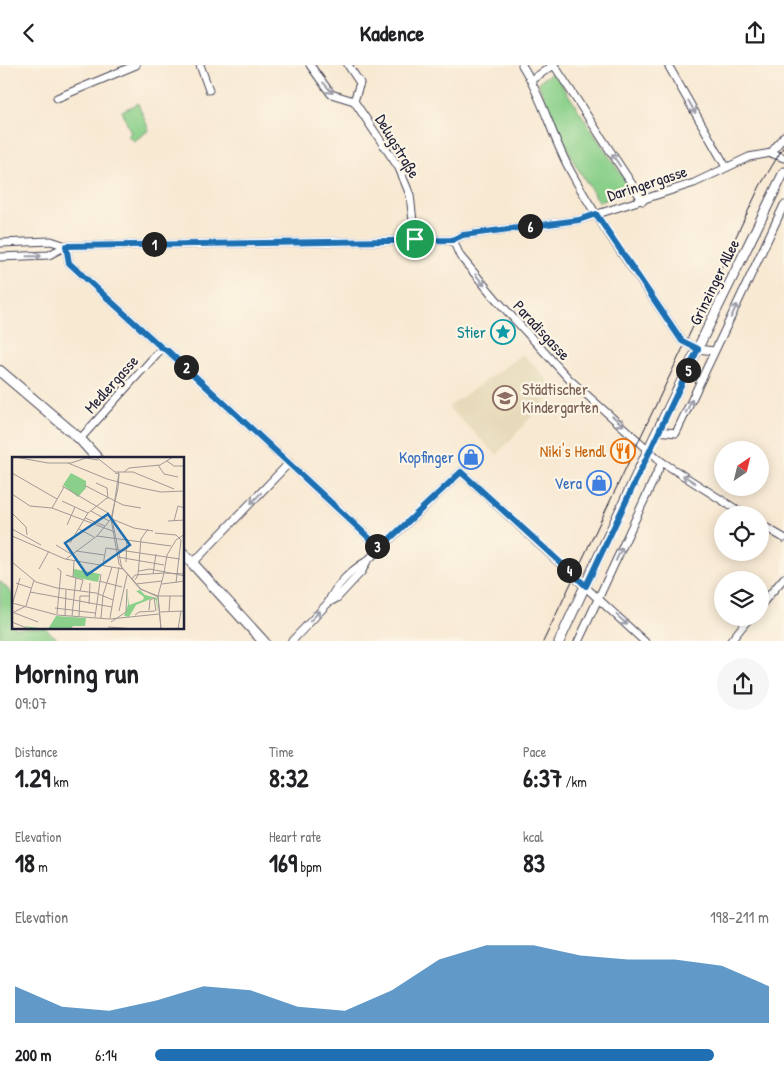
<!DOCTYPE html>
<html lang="en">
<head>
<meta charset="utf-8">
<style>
	body { margin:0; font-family:"Patrick Hand",sans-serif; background:#f6f6f6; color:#202124; height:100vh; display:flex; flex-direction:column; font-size:19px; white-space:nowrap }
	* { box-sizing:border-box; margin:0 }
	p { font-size:16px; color:#757577 }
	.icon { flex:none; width:28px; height:28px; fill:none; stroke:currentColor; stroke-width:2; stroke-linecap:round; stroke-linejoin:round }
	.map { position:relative; height:576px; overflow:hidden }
	.details { display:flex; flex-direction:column; background:#fff; flex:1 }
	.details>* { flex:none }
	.needle { width:32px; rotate:35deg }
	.fabs { position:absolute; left:714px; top:376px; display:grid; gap:10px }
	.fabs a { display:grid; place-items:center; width:55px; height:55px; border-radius:50%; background:#fff; box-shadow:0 2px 12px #0003; font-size:25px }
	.pin { position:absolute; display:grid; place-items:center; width:42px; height:42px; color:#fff; margin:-21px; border:2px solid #fff; border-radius:50%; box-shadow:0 1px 5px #0007 }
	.km { position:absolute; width:25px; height:25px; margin:-12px; border-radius:50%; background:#222; color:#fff; font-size:14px; line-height:25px; text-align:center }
	.round { display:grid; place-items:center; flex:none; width:52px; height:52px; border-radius:26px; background:#f6f6f6 }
	.summary { display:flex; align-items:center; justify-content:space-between; height:85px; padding:0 15px }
	h1 { font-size:28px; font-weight:800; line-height:38px }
	.stats { display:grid; grid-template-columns:repeat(3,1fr); gap:8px; height:85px; padding:5px 15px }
	.stats div { display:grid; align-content:center }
	.stats b { font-size:25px; font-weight:800 }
	.stats small { font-size:14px; font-weight:400 }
	.stats p { font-size:14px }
	.chart { height:140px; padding:10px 15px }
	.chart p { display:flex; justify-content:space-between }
	.chart svg { width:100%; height:90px; margin-top:5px; fill:#1f6fb2; opacity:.7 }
	ul { padding:0 15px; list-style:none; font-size:16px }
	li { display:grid; grid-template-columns:80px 60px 1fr; align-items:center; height:38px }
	li i { height:12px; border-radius:6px; background:#1f6fb2 }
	header { display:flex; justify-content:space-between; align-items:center; height:65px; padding:0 15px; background:#fff; font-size:22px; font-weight:800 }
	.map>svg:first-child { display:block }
	.built { fill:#e6daba }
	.green { fill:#8bd08a; stroke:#567962 }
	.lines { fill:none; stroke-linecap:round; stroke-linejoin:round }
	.minor-casing { stroke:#424052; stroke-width:9 }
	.tertiary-casing { stroke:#424052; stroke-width:11 }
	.secondary-casing { stroke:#424052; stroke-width:12 }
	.minor { stroke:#fff; stroke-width:7 }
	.tertiary { stroke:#fff; stroke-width:9 }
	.secondary { stroke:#fff; stroke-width:10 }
	.tram { stroke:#22223b; stroke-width:1 }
	.oneway { stroke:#9c9ca7 }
	.route-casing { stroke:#fff; stroke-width:10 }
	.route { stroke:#1f6fb2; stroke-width:6 }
	.labels { text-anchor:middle; stroke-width:4.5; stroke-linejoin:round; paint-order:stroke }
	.street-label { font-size:16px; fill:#22223b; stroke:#fcf5e5 }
	.culture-label { font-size:16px; fill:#0d838f; stroke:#fcf5e5; text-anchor:end }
	.education-label { font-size:16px; fill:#785e54; stroke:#fcf5e5; text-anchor:start }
	.food-label { font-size:16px; fill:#c56008; stroke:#fcf5e5; text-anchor:end }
	.shop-label { font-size:16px; fill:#366cbe; stroke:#fcf5e5; text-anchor:end }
	.inset-road { fill:none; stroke:#a29996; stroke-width:1 }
	.view { fill:#1f6fb2; fill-opacity:0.15; stroke:#1f6fb2; stroke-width:2.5 }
	.inset-edge { fill:none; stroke:#22223b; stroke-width:2.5 }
</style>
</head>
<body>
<header><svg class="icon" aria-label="back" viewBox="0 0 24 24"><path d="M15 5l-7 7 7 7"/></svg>Kadence<svg class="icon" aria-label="share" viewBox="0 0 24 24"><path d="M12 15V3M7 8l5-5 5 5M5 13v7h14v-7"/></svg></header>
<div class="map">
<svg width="784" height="577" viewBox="0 0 784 577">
	<rect width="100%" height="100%" fill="#fcf5e5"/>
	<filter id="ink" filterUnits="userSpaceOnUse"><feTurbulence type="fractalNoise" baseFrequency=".02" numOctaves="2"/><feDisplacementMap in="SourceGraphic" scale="10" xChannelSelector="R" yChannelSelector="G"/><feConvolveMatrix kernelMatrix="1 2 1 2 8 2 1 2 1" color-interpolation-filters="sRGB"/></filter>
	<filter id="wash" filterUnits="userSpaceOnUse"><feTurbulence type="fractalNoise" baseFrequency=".0096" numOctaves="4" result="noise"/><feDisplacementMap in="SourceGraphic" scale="20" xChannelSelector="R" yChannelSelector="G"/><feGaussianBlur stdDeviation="1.12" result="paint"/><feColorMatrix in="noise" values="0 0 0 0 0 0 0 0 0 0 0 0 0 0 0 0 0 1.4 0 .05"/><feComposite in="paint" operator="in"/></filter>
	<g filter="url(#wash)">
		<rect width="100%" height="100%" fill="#f8e9d3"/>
		<polygon class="built" points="523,289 556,324 497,390 448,342"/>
		<g class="green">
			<polygon points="552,8 558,14 632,126 599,137 575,99 539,20 539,16"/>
			<polygon points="138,38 149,65 134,76 127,70 131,68 122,46"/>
			<polygon points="0,516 14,531 14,563 45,563 60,576 0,576"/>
		</g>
	</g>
	<g filter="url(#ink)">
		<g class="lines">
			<defs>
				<g id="minor">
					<polyline points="200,0 209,25"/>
					<polyline points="310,0 331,29 354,36 399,103 410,130 415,174"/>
					<polyline points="348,0 360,18 354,36"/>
					<path d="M522,0C543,33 552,73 571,107C603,166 645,220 682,276L698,284L714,286"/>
					<polyline points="554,0 643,136"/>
					<polyline points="668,0 726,102"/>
					<polyline points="531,15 554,0"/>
					<polyline points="57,33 136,0"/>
					<polyline points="771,88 784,71"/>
					<polyline points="453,175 460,191 495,233 569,314 662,397 745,450"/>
					<polyline points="0,178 51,176 66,181 453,175 463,170 579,155 694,118 749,92 771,88 784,93"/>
					<polyline points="66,181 69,198 162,283 168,286 380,483"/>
					<polyline points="0,192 49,190 66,181"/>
					<polyline points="658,366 676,368 784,140"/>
					<polyline points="80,374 162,283"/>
					<polyline points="760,459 784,473"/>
					<polyline points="193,498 289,398"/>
					<path d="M328,538C335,521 351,505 367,496L461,407L645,577"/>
					<polyline points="760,541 784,513"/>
					<polyline points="291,577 328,538 337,533 362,506 367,496"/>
					<polyline points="578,577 662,397"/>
					<polyline points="730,577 750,552"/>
				</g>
				<polyline id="tertiary" points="559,577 649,383 784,107"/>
				<g id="secondary">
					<polyline points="0,306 80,374 97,393"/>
					<polyline points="184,489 264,577"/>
				</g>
			</defs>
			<use href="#minor" class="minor-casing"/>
			<use href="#tertiary" class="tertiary-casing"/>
			<use href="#secondary" class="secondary-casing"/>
			<use href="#minor" class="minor"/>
			<use href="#tertiary" class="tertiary"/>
			<use href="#secondary" class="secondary"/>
			<polyline class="tram" points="543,577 760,121 784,81"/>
		</g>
		<defs><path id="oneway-shaft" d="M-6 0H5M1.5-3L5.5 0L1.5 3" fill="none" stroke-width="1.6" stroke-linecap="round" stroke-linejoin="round" transform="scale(1.25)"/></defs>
		<g class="oneway">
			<use href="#oneway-shaft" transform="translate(328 23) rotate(48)"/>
			<use href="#oneway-shaft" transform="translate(692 42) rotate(61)"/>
			<use href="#oneway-shaft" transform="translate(616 95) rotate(-123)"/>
			<use href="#oneway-shaft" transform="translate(34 191) rotate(-1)"/>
			<use href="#oneway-shaft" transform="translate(480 215) rotate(51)"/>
			<use href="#oneway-shaft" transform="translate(734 246) rotate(-64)"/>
			<use href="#oneway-shaft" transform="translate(689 341) rotate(-64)"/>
			<use href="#oneway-shaft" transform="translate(618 356) rotate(41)"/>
			<use href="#oneway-shaft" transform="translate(689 414) rotate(-147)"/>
			<use href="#oneway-shaft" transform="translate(256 433) rotate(134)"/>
			<use href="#oneway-shaft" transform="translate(619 489) rotate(-65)"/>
			<use href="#oneway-shaft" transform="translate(315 551) rotate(-47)"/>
			<use href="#oneway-shaft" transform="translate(622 555) rotate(43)"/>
		</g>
	</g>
	<g class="lines" filter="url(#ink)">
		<defs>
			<polygon id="route" points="596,149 682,276 698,284 586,521 461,407 380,483 168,286 162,283 69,198 66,181 452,175 463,170 579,155"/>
		</defs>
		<use href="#route" class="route-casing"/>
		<use href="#route" class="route"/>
	</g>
	<defs>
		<symbol id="sight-ring" viewBox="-11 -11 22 22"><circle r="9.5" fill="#fcf5e5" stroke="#0f9aa8" stroke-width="1.5"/><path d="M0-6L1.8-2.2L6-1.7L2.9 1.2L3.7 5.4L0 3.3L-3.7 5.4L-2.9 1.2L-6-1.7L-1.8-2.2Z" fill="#0f9aa8"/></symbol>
		<symbol id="school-ring" viewBox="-11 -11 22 22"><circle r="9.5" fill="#fcf5e5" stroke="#8d6e63" stroke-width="1.5"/><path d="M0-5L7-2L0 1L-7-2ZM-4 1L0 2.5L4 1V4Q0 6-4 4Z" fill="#8d6e63"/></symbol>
		<symbol id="restaurant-ring" viewBox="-11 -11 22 22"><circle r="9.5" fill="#fcf5e5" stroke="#e8710a" stroke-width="1.5"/><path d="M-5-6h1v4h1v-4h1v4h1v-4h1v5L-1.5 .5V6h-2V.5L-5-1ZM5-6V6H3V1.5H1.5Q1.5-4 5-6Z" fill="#e8710a"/></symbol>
		<symbol id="shop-ring" viewBox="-11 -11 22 22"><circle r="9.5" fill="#fcf5e5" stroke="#3f7fe0" stroke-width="1.5"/><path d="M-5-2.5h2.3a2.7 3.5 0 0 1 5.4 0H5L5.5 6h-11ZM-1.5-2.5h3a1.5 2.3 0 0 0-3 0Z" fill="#3f7fe0"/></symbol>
	</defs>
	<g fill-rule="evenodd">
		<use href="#sight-ring" x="489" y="253" width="28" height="28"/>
		<use href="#school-ring" x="491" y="319" width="28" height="28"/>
		<use href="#restaurant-ring" x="609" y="372" width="28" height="28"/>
		<use href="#shop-ring" x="457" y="378" width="28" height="28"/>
		<use href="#shop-ring" x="585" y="404" width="28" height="28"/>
	</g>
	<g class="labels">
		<g class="street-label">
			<text transform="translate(398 81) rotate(59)" y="6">Delugstraße</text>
			<text transform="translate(647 118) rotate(-18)" y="6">Daringergasse</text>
			<text transform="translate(714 217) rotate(-64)" y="6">Grinzinger Allee</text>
			<text transform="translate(542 265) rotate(47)" y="6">Paradisgasse</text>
			<text transform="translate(111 319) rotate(-48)" y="6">Medlergasse</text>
		</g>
		<g class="culture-label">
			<text x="486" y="273">Stier</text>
		</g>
		<g class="education-label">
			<text x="522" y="330">Städtischer<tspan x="522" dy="18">Kindergarten</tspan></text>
		</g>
		<g class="food-label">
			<text x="606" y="392">Niki's Hendl</text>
		</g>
		<g class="shop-label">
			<text x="454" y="398">Kopfinger</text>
			<text x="582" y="424">Vera</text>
		</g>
	</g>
	<g transform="translate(12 392)">
		<rect width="172" height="172" fill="#f8e9d3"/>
		<path d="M59,16L74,24V31L66,40L51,28ZM62,112L88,117L86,125L61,120ZM115,132L117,148L131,143L132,140L124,134L128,133L133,138L145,141L146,156L144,143L141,141L124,148L117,160L112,159L116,148ZM44,159L74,161L73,169H61L59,172H20L12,169L36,172Z" fill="#8bd08a"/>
		<path class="inset-road" d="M3,0L36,6H59L74,1L86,3M84,0L103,15H121L162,32M155,4L162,9H173M56,6L95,22L129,31L149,35L173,34M146,8L152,17L166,20M107,15L100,62L110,112M112,15L117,11L148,8L161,0M0,16L45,42M103,16L107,17L106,31L99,62L107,107L129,132L146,140L149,172M84,26L95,31L96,42M72,28L111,48L129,51M50,29L96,56L98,60M0,37L18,49L40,51L103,75M50,44L76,56M40,51L52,30M79,54L97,64M0,56L14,70L15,78M73,61L93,69M100,62L122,71L141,74M156,64L173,63M162,64L166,49L173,51M55,68L63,50M0,72L29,88M67,72L82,80M143,76L164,78L169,83L164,126M0,79L53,102L111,112L128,132L146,139M85,79L159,89M58,86L76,56L95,41M44,88L59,97M64,94L92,98M106,100L152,108M54,102L85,79L99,62M0,105L24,125L45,131L84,136L101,143M114,105L115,82M91,108L94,91L168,102M27,112L37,94M127,114L138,112L173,119M141,117L144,97M54,118L71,123L68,134M61,120L62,104M120,122L123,118L152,116L155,98L164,83L173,77M123,123L126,118L129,82L136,72M87,124L110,130M4,126L19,131M124,127L150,124M150,127L173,124M18,135L100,150M146,139H173M1,145L8,121M0,146L45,158L98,162L147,157M77,147L78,126M43,151L83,156M137,153L138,143L142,141L144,154M107,154L115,118M157,154L158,139M0,155L26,165M2,155L14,149L22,123M147,155L173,154M45,157L49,114L45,111M123,158L127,155L143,154M53,159L54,133M60,159L64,121M67,159L68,139H78M83,160L89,117M89,161L91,138L100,110M98,161L107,110M0,165L17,172M99,165L114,155L115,132M96,170L124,172M149,172L146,139L152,116L173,117M166,172L169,154"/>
		<path class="view" d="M96,57L118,88L75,118L53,86Z"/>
		<rect width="172" height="172" class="inset-edge"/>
	</g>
</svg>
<div class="fabs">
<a><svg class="needle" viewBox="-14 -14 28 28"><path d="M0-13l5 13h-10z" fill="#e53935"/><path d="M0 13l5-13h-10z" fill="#757577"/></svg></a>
<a><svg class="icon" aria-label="locate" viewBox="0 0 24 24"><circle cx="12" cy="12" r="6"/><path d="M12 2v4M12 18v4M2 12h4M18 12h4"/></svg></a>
<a><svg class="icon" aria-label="layers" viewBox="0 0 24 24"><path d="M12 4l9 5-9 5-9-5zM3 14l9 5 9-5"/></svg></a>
</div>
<div class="pin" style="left:415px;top:174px;background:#1e9e55"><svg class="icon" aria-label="arrive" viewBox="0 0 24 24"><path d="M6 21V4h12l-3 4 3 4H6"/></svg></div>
<b class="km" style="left:154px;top:179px">1</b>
<b class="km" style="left:186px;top:302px">2</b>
<b class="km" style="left:377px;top:481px">3</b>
<b class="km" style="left:569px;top:505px">4</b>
<b class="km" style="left:688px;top:305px">5</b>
<b class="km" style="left:530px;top:161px">6</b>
</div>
<section class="details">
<div class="summary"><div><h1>Morning run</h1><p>09:07</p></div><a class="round"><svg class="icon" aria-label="share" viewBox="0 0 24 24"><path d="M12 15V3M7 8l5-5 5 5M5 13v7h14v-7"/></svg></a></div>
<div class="stats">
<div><p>Distance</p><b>1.29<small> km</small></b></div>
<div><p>Time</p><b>8:32</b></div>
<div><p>Pace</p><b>6:37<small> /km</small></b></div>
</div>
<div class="stats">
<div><p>Elevation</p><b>18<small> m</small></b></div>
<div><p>Heart rate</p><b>169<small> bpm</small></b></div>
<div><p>kcal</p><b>83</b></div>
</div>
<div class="chart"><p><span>Elevation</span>198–211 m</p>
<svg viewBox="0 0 160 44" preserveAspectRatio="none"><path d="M0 44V26L10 36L20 38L30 33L40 26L50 28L60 36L70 38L80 28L90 13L100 6L110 6L120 11L130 13L140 13L150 16L160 26V44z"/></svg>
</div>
<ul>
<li><b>200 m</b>6:14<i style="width:91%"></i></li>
</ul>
</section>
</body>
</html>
